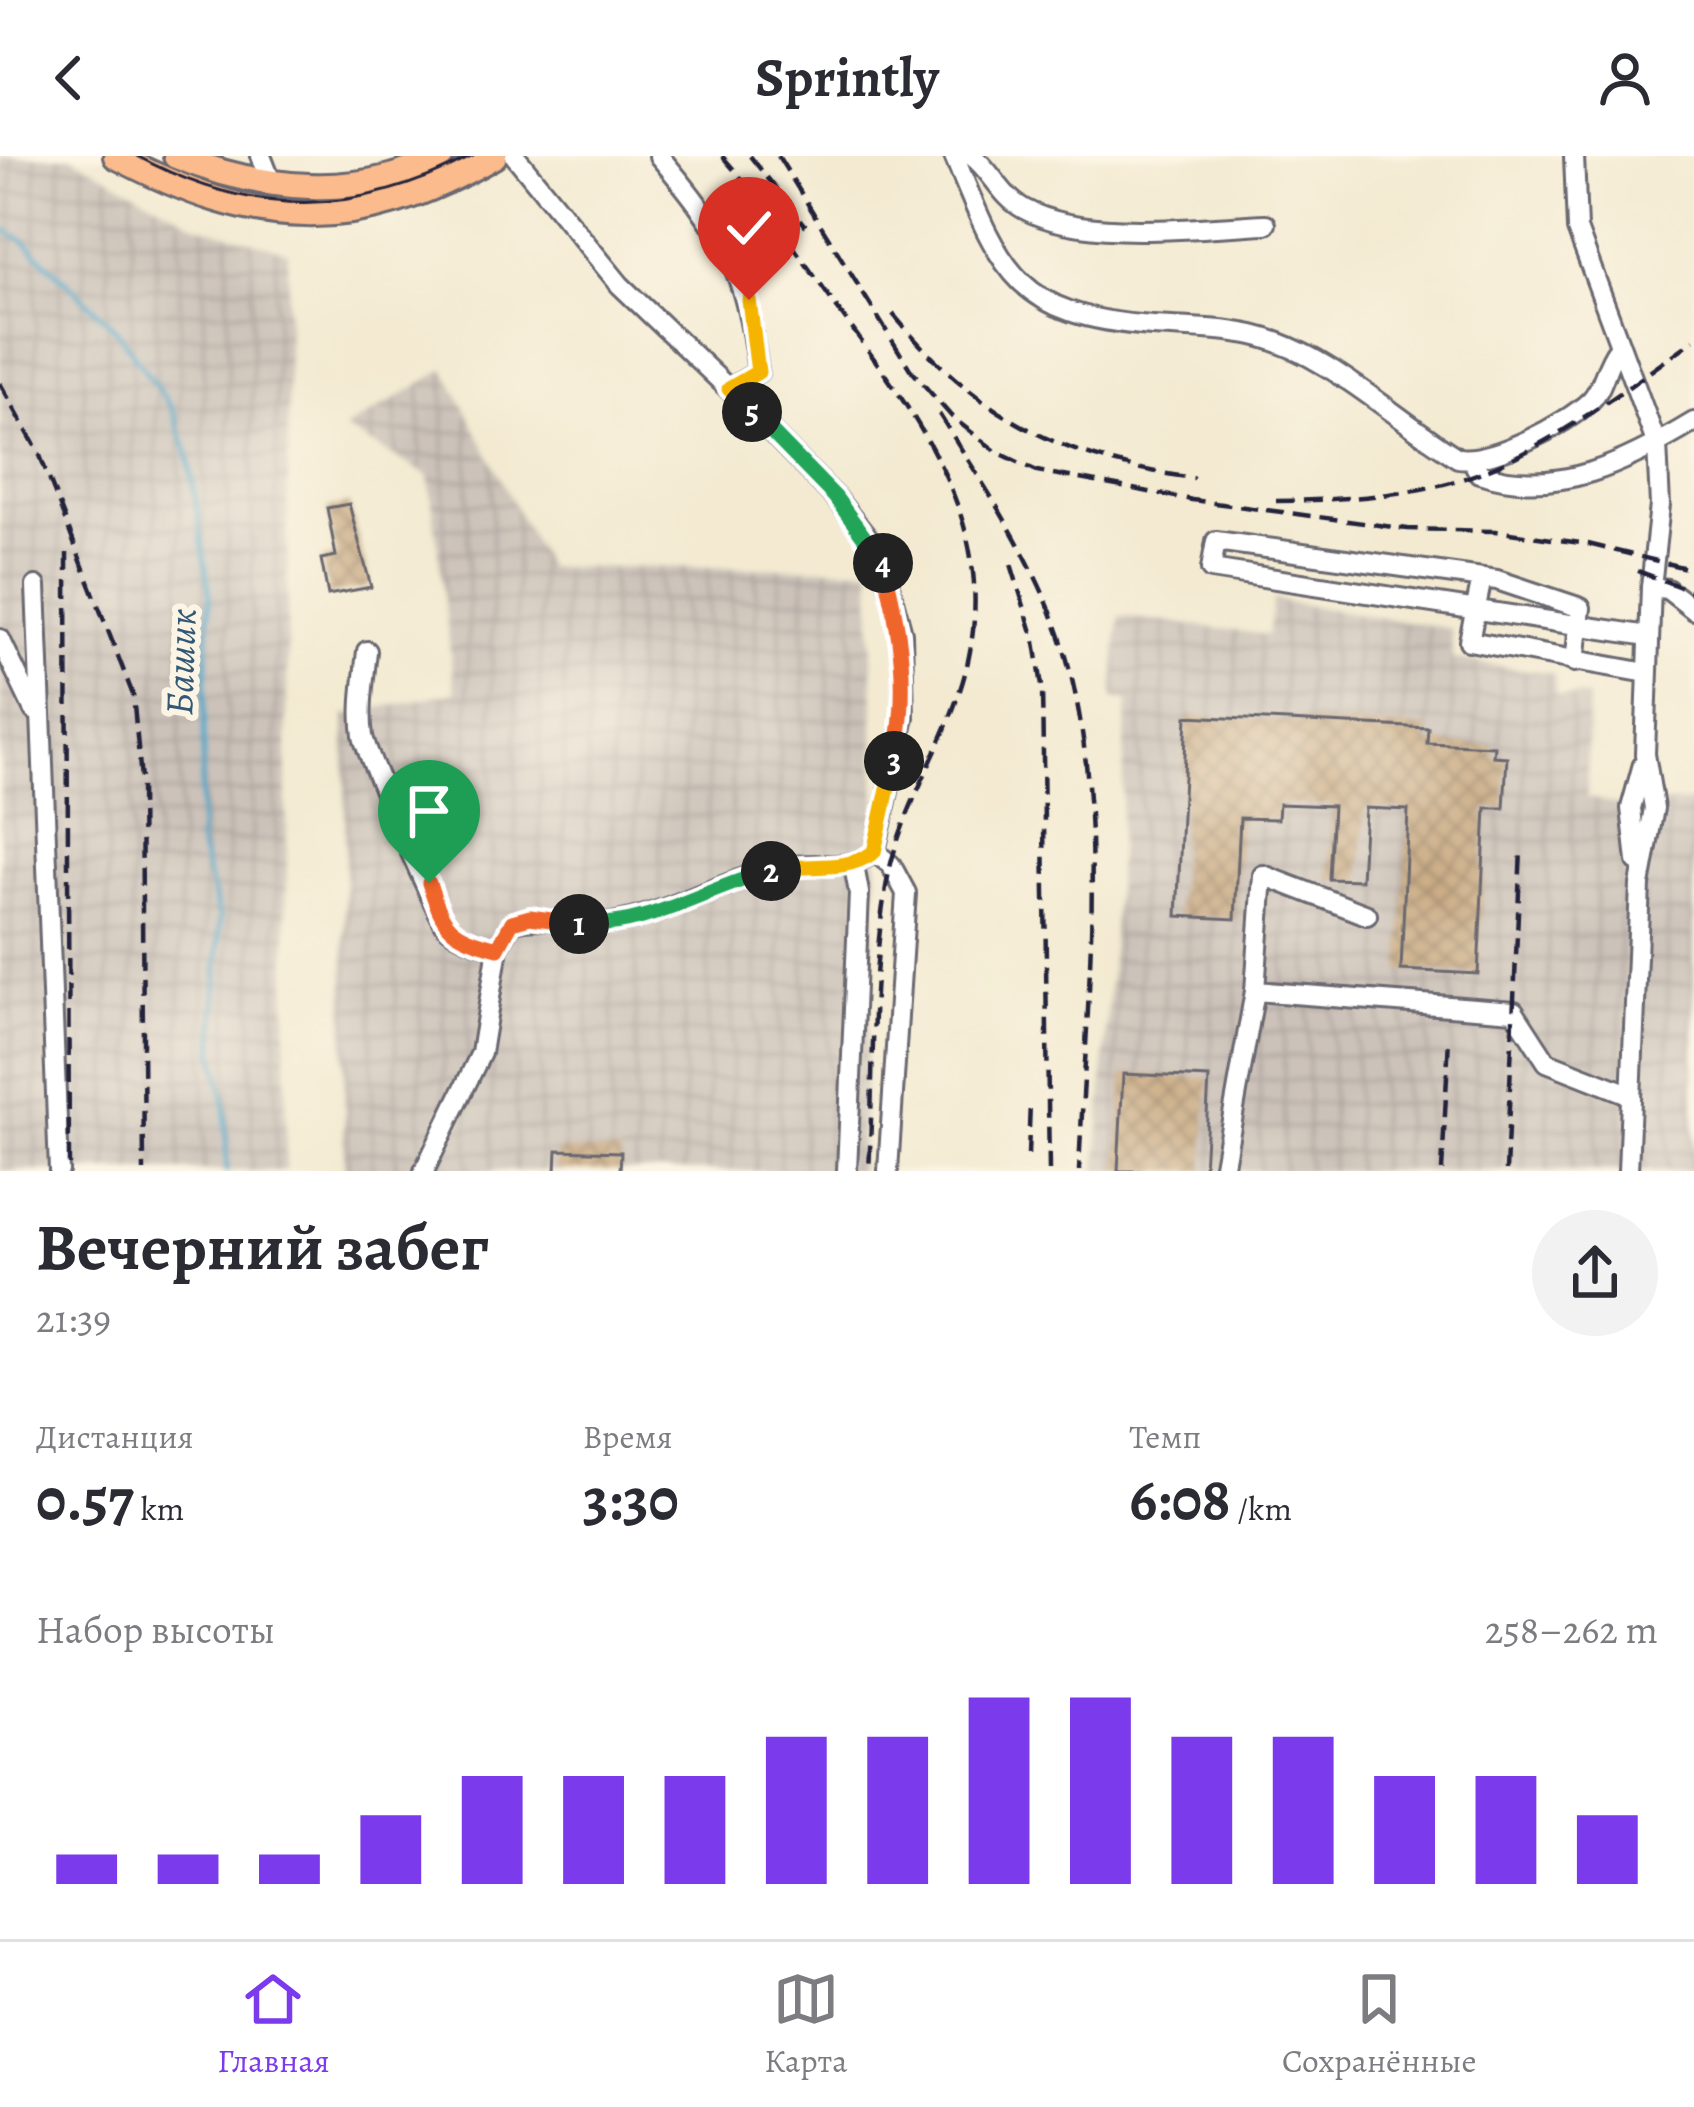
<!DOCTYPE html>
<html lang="ru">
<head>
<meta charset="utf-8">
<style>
	body { margin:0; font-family:Alegreya,serif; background:#f2f2f3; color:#2b2b33; height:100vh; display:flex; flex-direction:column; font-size:45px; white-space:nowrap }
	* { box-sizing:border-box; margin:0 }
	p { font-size:39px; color:#7c7c81 }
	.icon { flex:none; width:66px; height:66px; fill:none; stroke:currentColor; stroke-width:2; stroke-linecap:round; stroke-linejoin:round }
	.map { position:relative; height:1015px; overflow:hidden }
	.panel { display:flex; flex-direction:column; background:#fff; flex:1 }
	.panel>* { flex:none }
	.pin { position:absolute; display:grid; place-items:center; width:102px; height:102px; color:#fff; margin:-123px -51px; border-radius:50% 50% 50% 0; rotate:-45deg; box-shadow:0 0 12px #0007 }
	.pin .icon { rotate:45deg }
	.km { position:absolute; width:60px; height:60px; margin:-30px; border-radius:50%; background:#222; color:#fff; font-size:33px; line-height:60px; text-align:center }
	.round { display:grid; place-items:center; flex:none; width:126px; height:126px; border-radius:63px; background:#f2f2f3 }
	.headline { display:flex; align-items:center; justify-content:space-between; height:204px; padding:0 36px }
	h1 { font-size:66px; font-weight:700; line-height:90px }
	.metrics { display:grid; grid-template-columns:repeat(3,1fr); gap:18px; height:204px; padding:12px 36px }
	.metrics div { display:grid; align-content:center }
	.metrics b { font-size:60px; font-weight:700 }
	.metrics small { font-size:33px; font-weight:400 }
	.metrics p { font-size:33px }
	.chart { height:336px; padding:24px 36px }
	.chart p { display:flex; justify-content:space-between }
	.chart svg { width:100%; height:216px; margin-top:12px; stroke:#7c3aed; stroke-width:6 }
	header { display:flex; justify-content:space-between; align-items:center; height:156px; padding:0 36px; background:#fff; font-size:54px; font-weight:700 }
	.menu { display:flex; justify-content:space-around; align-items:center; height:168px; border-top:3px solid #e1e1e2; background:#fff; font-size:33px; color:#7c7c81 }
	.menu a { display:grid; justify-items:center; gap:6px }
	.menu .on { color:#7c3aed }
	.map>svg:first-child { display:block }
	.industrial { fill:url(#industrial-grid) }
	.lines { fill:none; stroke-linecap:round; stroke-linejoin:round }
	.stream { stroke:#4ca9ca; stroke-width:4.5 }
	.building { fill:url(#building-cross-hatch) }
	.minor-casing { stroke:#6b6870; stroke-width:24 }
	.major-casing { stroke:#6b6870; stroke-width:30 }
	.minor { stroke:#fff; stroke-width:18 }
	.major { stroke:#fbbb8c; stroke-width:24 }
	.tram { stroke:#22223b; stroke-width:3 }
	.rail { stroke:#22223b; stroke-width:4.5; stroke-dasharray:18 9; stroke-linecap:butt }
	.split-1-casing { stroke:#fff; stroke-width:24 }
	.split-2-casing { stroke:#fff; stroke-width:24 }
	.split-3-casing { stroke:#fff; stroke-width:24 }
	.split-4-casing { stroke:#fff; stroke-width:24 }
	.split-5-casing { stroke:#fff; stroke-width:24 }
	.split-6-casing { stroke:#fff; stroke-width:24 }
	.split-1 { stroke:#f0652b; stroke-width:15 }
	.split-2 { stroke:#22a559; stroke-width:15 }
	.split-3 { stroke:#f5b400; stroke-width:15 }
	.split-4 { stroke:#f0652b; stroke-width:15 }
	.split-5 { stroke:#22a559; stroke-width:15 }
	.split-6 { stroke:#f5b400; stroke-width:15 }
	.labels { text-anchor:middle; stroke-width:12; stroke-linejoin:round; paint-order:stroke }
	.water-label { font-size:39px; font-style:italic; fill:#335874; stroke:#fcf5e5 }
</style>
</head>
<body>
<header><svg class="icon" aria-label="back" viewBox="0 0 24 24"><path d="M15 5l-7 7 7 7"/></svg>Sprintly<svg class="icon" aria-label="person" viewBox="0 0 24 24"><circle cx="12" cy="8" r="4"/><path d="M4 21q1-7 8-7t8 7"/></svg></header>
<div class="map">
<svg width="1694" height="1015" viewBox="0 0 1694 1015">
	<defs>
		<pattern id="industrial-grid" width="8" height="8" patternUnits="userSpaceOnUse" patternTransform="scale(3)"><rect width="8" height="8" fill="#ccc2b9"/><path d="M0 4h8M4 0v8" fill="none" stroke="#afa6a0"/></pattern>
		<pattern id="building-cross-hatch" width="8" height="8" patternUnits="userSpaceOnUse" patternTransform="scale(3)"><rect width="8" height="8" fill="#caac85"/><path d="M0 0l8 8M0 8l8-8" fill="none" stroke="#a48c6e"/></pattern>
	</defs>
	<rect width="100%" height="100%" fill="#fcf5e5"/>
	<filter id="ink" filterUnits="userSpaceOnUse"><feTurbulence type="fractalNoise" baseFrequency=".00833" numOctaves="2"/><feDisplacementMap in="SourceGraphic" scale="24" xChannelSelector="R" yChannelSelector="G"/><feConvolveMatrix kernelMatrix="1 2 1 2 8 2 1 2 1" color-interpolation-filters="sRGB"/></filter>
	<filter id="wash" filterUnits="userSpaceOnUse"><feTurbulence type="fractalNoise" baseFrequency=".004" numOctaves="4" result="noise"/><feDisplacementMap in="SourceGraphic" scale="48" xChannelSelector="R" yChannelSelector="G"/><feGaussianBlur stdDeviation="2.7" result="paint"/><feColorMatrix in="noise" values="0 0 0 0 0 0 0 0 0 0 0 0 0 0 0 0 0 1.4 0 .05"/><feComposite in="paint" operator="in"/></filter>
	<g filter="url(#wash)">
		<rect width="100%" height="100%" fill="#f3ead1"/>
		<g class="industrial">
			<polygon points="0,0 71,0 195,68 288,96 286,1015 0,1015"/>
			<polygon points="445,213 546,411 871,412 877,720 860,1015 344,1015 345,559 455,536 429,320 345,273"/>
			<polygon points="1273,444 1451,473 1452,503 1554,518 1556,540 1588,541 1587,641 1631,652 1635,646 1647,646 1648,655 1665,647 1694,646 1694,1015 1097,1015 1128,545 1113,543 1119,460 1268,479"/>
		</g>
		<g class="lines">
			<polyline class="stream" points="0,72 22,83 115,172 172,253 189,301 210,438 199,686 220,763 214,894 225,947 227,1015"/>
		</g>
		<g id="blocks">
			<g class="building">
				<polygon points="349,348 371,431 328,439 321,403 336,400 327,352"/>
				<polygon points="1187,560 1428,572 1427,587 1494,590 1493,600 1507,601 1504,652 1486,652 1478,818 1401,814 1408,654 1365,652 1361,724 1329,723 1333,650 1279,648 1278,663 1240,662 1235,763 1177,760"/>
				<polygon points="1123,918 1209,922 1204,1015 1118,1015"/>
				<polygon points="557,994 621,996 620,1015 556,1015"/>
			</g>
		</g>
	</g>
	<g filter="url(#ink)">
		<use href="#blocks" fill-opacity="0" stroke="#6b6870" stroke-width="3"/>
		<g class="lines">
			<defs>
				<g id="minor">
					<polyline points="261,0 272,28"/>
					<path d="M515,0L620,129L729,233L758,216C745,113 725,78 659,0"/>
					<path d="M954,0C1001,116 1017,160 1152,170C1184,172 1221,172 1253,179C1328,196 1393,262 1458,302C1492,307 1565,269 1590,245C1604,232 1605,209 1617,194"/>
					<path d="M972,0C993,16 1000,40 1024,53C1085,86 1199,71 1266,68"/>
					<polyline points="1574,0 1577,73 1657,289 1660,349 1651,431 1645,598 1654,652 1640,729 1628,1015"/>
					<polyline points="729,233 835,341 881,399 902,477 904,561 875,696 891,709 906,737 888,1015"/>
					<path d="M1472,304L1479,317C1556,343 1628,306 1694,266"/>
					<polyline points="1482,422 1469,485 1647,517"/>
					<polyline points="36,430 59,1015"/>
					<polyline points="1651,431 1667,433 1694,454"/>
					<polyline points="0,483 34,554"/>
					<path d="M367,495C364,523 359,553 363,580C366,597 439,763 446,770C461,783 479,787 498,792"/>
					<polyline points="1575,506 1581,452 1497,424 1216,385 1211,413 1648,480"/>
					<polyline points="1637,705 1631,652 1643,608"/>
					<polyline points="1255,835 1514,855 1547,906 1631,939"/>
					<path d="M424,1015L481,897L498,792L512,767C545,756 578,773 612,767C673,757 726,721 787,711C821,705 845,717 875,696"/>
					<polyline points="847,1015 859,737 854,710"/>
					<polyline points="1223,1015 1255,835 1263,719 1367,759"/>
				</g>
				<g id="major">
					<path d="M116,0C257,74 355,81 494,0"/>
					<path d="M176,0C258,34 361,46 441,0"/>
				</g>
			</defs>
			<use href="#minor" class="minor-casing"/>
			<use href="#major" class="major-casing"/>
			<use href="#minor" class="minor"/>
			<use href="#major" class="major"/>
			<path class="tram" d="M137,0C254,63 356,61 473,0"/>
			<g class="rail">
				<path d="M722,0C764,47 800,100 837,152C913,256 995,358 970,495C956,573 906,639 889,716C870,806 874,922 869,1015"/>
				<polyline points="750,0 806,70"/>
				<polyline points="778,0 910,213 952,261 997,296 1037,315 1192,344 1408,373 1495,375 1588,388 1694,414"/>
				<path d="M893,158C977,260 1064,305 1194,322"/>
				<polyline points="0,227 39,297 133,539 141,623 144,1015"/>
				<path d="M939,258C985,331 1037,407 1063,490C1111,646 1086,852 1079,1015"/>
				<path d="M1276,345C1339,344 1420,340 1479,317C1556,287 1628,231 1694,184"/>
				<polyline points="67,397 69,1015"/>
				<polyline points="1011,408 1035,486 1042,530 1049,1015"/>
				<polyline points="1638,415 1694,436"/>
				<polyline points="1028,999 1030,947"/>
				<polyline points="1442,1015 1449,882"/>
				<polyline points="1506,1015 1521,693"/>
			</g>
		</g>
	</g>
	<g class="lines" filter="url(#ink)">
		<defs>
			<path id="split-1" d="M429,727C444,773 450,779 498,792L512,766L530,761L579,768"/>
			<path id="split-2" d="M579,768C643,775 710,730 771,715"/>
			<path id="split-3" d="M771,715C808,705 842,719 874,696L894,605"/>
			<path id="split-4" d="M883,407C901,475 910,536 894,605"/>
			<polyline id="split-5" points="752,256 835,341 883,407"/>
			<polyline id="split-6" points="749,144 758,216 729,233 752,256"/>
		</defs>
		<use href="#split-1" class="split-1-casing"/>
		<use href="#split-2" class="split-2-casing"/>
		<use href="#split-3" class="split-3-casing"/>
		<use href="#split-4" class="split-4-casing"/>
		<use href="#split-5" class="split-5-casing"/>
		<use href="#split-6" class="split-6-casing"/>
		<use href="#split-1" class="split-1"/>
		<use href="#split-2" class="split-2"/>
		<use href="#split-3" class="split-3"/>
		<use href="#split-4" class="split-4"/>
		<use href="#split-5" class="split-5"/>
		<use href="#split-6" class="split-6"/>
	</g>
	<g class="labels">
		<g class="water-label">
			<text transform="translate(180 506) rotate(-88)" y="14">Башик</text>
		</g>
	</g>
</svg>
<div class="pin" style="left:429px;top:727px;background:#1e9e55"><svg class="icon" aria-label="arrive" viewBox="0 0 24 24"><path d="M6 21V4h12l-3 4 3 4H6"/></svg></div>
<div class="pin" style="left:749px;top:144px;background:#d93025"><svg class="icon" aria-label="check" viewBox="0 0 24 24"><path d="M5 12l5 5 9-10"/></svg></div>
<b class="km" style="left:579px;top:768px">1</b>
<b class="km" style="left:771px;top:715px">2</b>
<b class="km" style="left:894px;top:605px">3</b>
<b class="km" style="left:883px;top:407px">4</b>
<b class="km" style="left:752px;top:256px">5</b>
</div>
<section class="panel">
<div class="headline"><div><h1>Вечерний забег</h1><p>21:39</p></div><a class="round"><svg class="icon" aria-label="share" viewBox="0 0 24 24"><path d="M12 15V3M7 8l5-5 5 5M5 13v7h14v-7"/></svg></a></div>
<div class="metrics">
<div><p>Дистанция</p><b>0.57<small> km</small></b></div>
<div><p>Время</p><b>3:30</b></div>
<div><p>Темп</p><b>6:08<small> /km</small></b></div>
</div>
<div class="chart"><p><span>Набор высоты</span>258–262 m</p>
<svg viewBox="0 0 160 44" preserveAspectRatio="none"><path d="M5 44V38M15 44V38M25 44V38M35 44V30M45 44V22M55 44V22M65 44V22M75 44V14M85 44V14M95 44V6M105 44V6M115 44V14M125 44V14M135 44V22M145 44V22M155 44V30"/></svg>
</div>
</section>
<nav class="menu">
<a class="on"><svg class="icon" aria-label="home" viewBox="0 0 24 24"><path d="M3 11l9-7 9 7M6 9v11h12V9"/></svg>Главная</a>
<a><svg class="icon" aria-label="map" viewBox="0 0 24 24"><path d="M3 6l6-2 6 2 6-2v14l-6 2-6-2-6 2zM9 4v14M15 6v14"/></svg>Карта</a>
<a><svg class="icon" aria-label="saved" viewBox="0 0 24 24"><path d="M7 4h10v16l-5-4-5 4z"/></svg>Сохранённые</a>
</nav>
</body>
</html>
